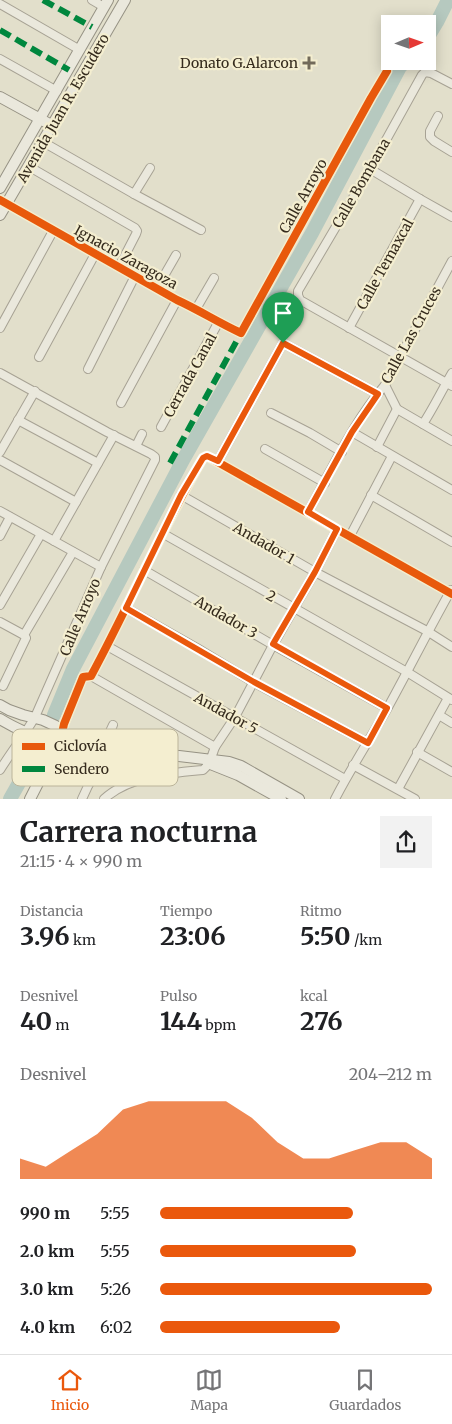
<!DOCTYPE html>
<html lang="es">
<head>
<meta charset="utf-8">
<style>
	body { margin:0; font-family:Merriweather,serif; background:#f2f2f2; color:#202124; height:100vh; display:flex; flex-direction:column; font-size:19px; white-space:nowrap }
	* { box-sizing:border-box; margin:0 }
	p { font-size:16px; color:#757577 }
	.icon { flex:none; width:28px; height:28px; fill:none; stroke:currentColor; stroke-width:2; stroke-linecap:round; stroke-linejoin:round }
	.map { position:relative; height:799px; overflow:hidden }
	.drawer { display:flex; flex-direction:column; background:#fff; flex:1 }
	.drawer>* { flex:none }
	.needle { width:32px; rotate:88deg }
	.tools { position:absolute; left:381px; top:15px; display:grid; gap:10px }
	.tools a { display:grid; place-items:center; width:55px; height:55px; border-radius:0px; background:#fff; box-shadow:0 2px 12px #0003; font-size:25px }
	.pin { position:absolute; display:grid; place-items:center; width:42px; height:42px; color:#fff; margin:-51px -21px; border-radius:50% 50% 50% 0; rotate:-45deg; box-shadow:0 0 5px #0007 }
	.pin .icon { rotate:45deg }
	.round { display:grid; place-items:center; flex:none; width:52px; height:52px; border-radius:0px; background:#f2f2f2 }
	.head { display:flex; align-items:center; justify-content:space-between; height:85px; padding:0 20px }
	h1 { font-size:28px; font-weight:700; line-height:38px }
	.figures { display:grid; grid-template-columns:repeat(3,1fr); gap:8px; height:85px; padding:5px 20px }
	.figures div { display:grid; align-content:center }
	.figures b { font-size:25px; font-weight:700 }
	.figures small { font-size:14px; font-weight:400 }
	.figures p { font-size:14px }
	.chart { height:140px; padding:10px 20px }
	.chart p { display:flex; justify-content:space-between }
	.chart svg { width:100%; height:90px; margin-top:5px; fill:#ea580c; opacity:.7 }
	ul { padding:0 20px; list-style:none; font-size:16px }
	li { display:grid; grid-template-columns:80px 60px 1fr; align-items:center; height:38px }
	li i { height:12px; border-radius:6px; background:#ea580c }
	.menu { display:flex; justify-content:space-around; align-items:center; height:70px; border-top:1px solid #e0e0e0; background:#fff; font-size:14px; color:#757577 }
	.menu a { display:grid; justify-items:center; gap:2px }
	.menu .current { color:#ea580c }
	.map>svg:first-child { display:block }
	.lines { fill:none; stroke-linecap:round; stroke-linejoin:round }
	.river { stroke:#b6c9bf; stroke-width:14 }
	.minor-casing { stroke:#a7a294; stroke-width:10 }
	.secondary-casing { stroke:#969284; stroke-width:12 }
	.minor { stroke:#eae8dc; stroke-width:8 }
	.secondary { stroke:#eae8dc; stroke-width:10 }
	.quiet { stroke:#00873e; stroke-width:6; stroke-dasharray:12 6; stroke-linecap:butt }
	.cycleway-casing { stroke:#f4eed0; stroke-width:11 }
	.cycleway { stroke:#e8590c; stroke-width:8 }
	.route-casing { stroke:#fff; stroke-width:10 }
	.route { stroke:#ea580c; stroke-width:6 }
	.poi-dot { fill:#726a5a; stroke:#f4eed0; stroke-width:2 }
	.labels { text-anchor:middle; stroke-width:4.5; stroke-linejoin:round; paint-order:stroke }
	.poi-label { font-size:14px; fill:#352b1d; stroke:#f4eed0; text-anchor:end }
	.street-label { font-size:14px; fill:#352b1d; stroke:#f4eed0 }
	.key { fill:#f4eed0; stroke:#bbb49a; stroke-width:1 }
	.key-label { font-size:14px; fill:#352b1d }
</style>
</head>
<body>
<div class="map">
<svg width="452" height="799" viewBox="0 0 452 799">
	<rect width="100%" height="100%" fill="#e2dfcb"/>
	<g class="lines">
		<g class="river">
			<polyline points="428,37 437,22 448,0"/>
			<polyline points="54,715 73,669 183,460 312,233 400,67 406,61"/>
			<polyline points="10,799 41,744"/>
		</g>
		<defs>
			<g id="minor">
				<polyline points="92,0 104,7"/>
				<polyline points="0,4 80,50"/>
				<polyline points="0,59 57,91"/>
				<polyline points="452,84 431,73 425,72 422,75 370,169 298,291 298,295 300,300 452,386"/>
				<polyline points="438,116 430,131 430,137 434,141 452,152"/>
				<polyline points="43,142 134,194 201,230"/>
				<polyline points="28,166 135,228 137,231 136,234 119,267"/>
				<polyline points="370,169 420,199 452,217"/>
				<polyline points="134,194 150,168"/>
				<path d="M0,200L177,300C199,310 219,323 241,333L371,98L387,71"/>
				<polyline points="157,288 176,255"/>
				<polyline points="196,309 214,278"/>
				<polyline points="0,328 53,231"/>
				<polyline points="349,328 420,199"/>
				<polyline points="39,357 95,254"/>
				<polyline points="88,369 135,276"/>
				<path d="M0,373L107,432L151,454L155,457V460L101,567L35,717C24,736 11,752 0,770"/>
				<polyline points="385,385 397,409 452,441"/>
				<polyline points="121,403 177,300"/>
				<polyline points="271,413 310,433 342,452"/>
				<polyline points="18,420 98,463"/>
				<path d="M423,424C434,407 442,390 452,373"/>
				<polyline points="161,427 218,323"/>
				<polyline points="352,432 452,490"/>
				<polyline points="136,446 142,434"/>
				<polyline points="377,447 397,409"/>
				<polyline points="265,449 325,483"/>
				<polyline points="0,452 35,391"/>
				<polyline points="0,460 76,502"/>
				<polyline points="218,461 283,343 378,394"/>
				<polyline points="181,495 315,572 427,631 452,647"/>
				<polyline points="371,495 452,542"/>
				<polyline points="0,511 101,567"/>
				<path d="M308,512C332,469 353,422 385,385L452,261"/>
				<polyline points="162,533 407,672 452,700"/>
				<polyline points="0,536 10,517"/>
				<polyline points="350,536 392,456"/>
				<polyline points="54,541 114,435"/>
				<polyline points="144,570 273,645 387,708"/>
				<polyline points="0,605 41,534"/>
				<polyline points="126,608 197,648 253,682 368,743"/>
				<polyline points="0,622 24,635 26,638 3,686"/>
				<polyline points="24,635 73,552"/>
				<polyline points="107,646 345,779"/>
				<polyline points="91,676 215,747"/>
				<polyline points="439,715 452,723"/>
				<path d="M61,737L64,724L83,677L91,676C130,604 162,528 203,458L207,456L452,594"/>
				<polyline points="101,751 113,725"/>
				<polyline points="417,752 452,772"/>
				<polyline points="50,762 89,784"/>
				<polyline points="353,765 415,799"/>
				<polyline points="398,789 448,698"/>
				<polyline points="82,799 104,751"/>
				<path d="M104,799C129,776 170,773 203,770L209,764L215,747L235,717L273,645L315,572L337,529"/>
				<path d="M335,799C351,768 370,739 387,709C409,669 429,629 451,590"/>
			</g>
			<g id="secondary">
				<polyline points="0,97 53,126"/>
				<polyline points="0,188 108,0"/>
				<polyline points="0,215 125,0"/>
				<polyline points="0,705 9,710 23,715 43,720 56,726 61,738 101,751 179,756 229,762 241,766 299,799"/>
				<path d="M0,719C8,724 16,728 25,732C38,740 45,747 61,738"/>
				<polyline points="208,763 238,775 281,799"/>
				<polyline points="30,799 61,738"/>
			</g>
		</defs>
		<use href="#minor" class="minor-casing"/>
		<use href="#secondary" class="secondary-casing"/>
		<use href="#minor" class="minor"/>
		<use href="#secondary" class="secondary"/>
		<g class="quiet">
			<polyline points="43,0 92,27"/>
			<polyline points="0,30 69,70"/>
			<polyline points="170,463 241,333"/>
		</g>
		<defs>
			<g id="cycleway">
				<path d="M0,200L177,300C199,310 219,323 241,333L371,98L387,71"/>
				<path d="M61,738L64,724L83,677L91,676C130,604 162,528 203,458L207,456L452,594"/>
			</g>
		</defs>
		<use href="#cycleway" class="cycleway-casing"/>
		<use href="#cycleway" class="cycleway"/>
	</g>
	<g class="lines">
		<defs>
			<polygon id="route" points="283,343 378,394 352,432 308,512 337,529 315,572 273,644 387,708 368,743 254,682 126,608 181,495 203,458 207,456 218,461"/>
		</defs>
		<use href="#route" class="route-casing"/>
		<use href="#route" class="route"/>
	</g>
	<path class="poi-dot" d="M306.5 55.5h5v5h5v5h-5v5h-5v-5h-5v-5h5z"/>
	<g class="labels">
		<g class="poi-label">
			<text x="298" y="68">Donato G.Alarcon</text>
		</g>
		<g class="street-label">
			<text transform="translate(63 108) rotate(-60)" y="5">Avenida Juan R. Escudero</text>
			<text transform="translate(361 183) rotate(-60)" y="5">Calle Bombana</text>
			<text transform="translate(303 196) rotate(-61)" y="5">Calle Arroyo</text>
			<text transform="translate(126 257) rotate(29)" y="5">Ignacio Zaragoza</text>
			<text transform="translate(385 264) rotate(-61)" y="5">Calle Temaxcal</text>
			<text transform="translate(411 335) rotate(-61)" y="5">Calle Las Cruces</text>
			<text transform="translate(190 375) rotate(-61)" y="5">Cerrada Canal</text>
			<text transform="translate(264 543) rotate(30)" y="5">Andador 1</text>
			<text transform="translate(271 596) rotate(30)" y="5">2</text>
			<text transform="translate(80 617) rotate(-67)" y="5">Calle Arroyo</text>
			<text transform="translate(226 617) rotate(30)" y="5">Andador 3</text>
			<text transform="translate(226 713) rotate(29)" y="5">Andador 5</text>
		</g>
	</g>
	<rect x="12" y="729" width="166" height="57" rx="8" class="key"/>
	<rect x="22" y="743" width="23" height="7" fill="#e8590c"/>
	<rect x="22" y="766" width="23" height="6" fill="#00873e"/>
	<g class="key-label">
		<text x="54" y="751">Ciclovía</text>
		<text x="54" y="774">Sendero</text>
	</g>
</svg>
<div class="tools">
<a><svg class="needle" viewBox="-14 -14 28 28"><path d="M0-13l5 13h-10z" fill="#e53935"/><path d="M0 13l5-13h-10z" fill="#757577"/></svg></a>
</div>
<div class="pin" style="left:283px;top:343px;background:#1e9e55"><svg class="icon" aria-label="arrive" viewBox="0 0 24 24"><path d="M6 21V4h12l-3 4 3 4H6"/></svg></div>
</div>
<section class="drawer">
<div class="head"><div><h1>Carrera nocturna</h1><p>21:15 · 4 × 990 m</p></div><a class="round"><svg class="icon" aria-label="share" viewBox="0 0 24 24"><path d="M12 15V3M7 8l5-5 5 5M5 13v7h14v-7"/></svg></a></div>
<div class="figures">
<div><p>Distancia</p><b>3.96<small> km</small></b></div>
<div><p>Tiempo</p><b>23:06</b></div>
<div><p>Ritmo</p><b>5:50<small> /km</small></b></div>
</div>
<div class="figures">
<div><p>Desnivel</p><b>40<small> m</small></b></div>
<div><p>Pulso</p><b>144<small> bpm</small></b></div>
<div><p>kcal</p><b>276</b></div>
</div>
<div class="chart"><p><span>Desnivel</span>204–212 m</p>
<svg viewBox="0 0 160 44" preserveAspectRatio="none"><path d="M0 44V34L10 38L20 30L30 22L40 10L50 6L60 6L70 6L80 6L90 14L100 26L110 34L120 34L130 30L140 26L150 26L160 34V44z"/></svg>
</div>
<ul>
<li><b>990 m</b>5:55<i style="width:71%"></i></li>
<li><b>2.0 km</b>5:55<i style="width:72%"></i></li>
<li><b>3.0 km</b>5:26<i style="width:100%"></i></li>
<li><b>4.0 km</b>6:02<i style="width:66%"></i></li>
</ul>
</section>
<nav class="menu">
<a class="current"><svg class="icon" aria-label="home" viewBox="0 0 24 24"><path d="M3 11l9-7 9 7M6 9v11h12V9"/></svg>Inicio</a>
<a><svg class="icon" aria-label="map" viewBox="0 0 24 24"><path d="M3 6l6-2 6 2 6-2v14l-6 2-6-2-6 2zM9 4v14M15 6v14"/></svg>Mapa</a>
<a><svg class="icon" aria-label="saved" viewBox="0 0 24 24"><path d="M7 4h10v16l-5-4-5 4z"/></svg>Guardados</a>
</nav>
</body>
</html>
